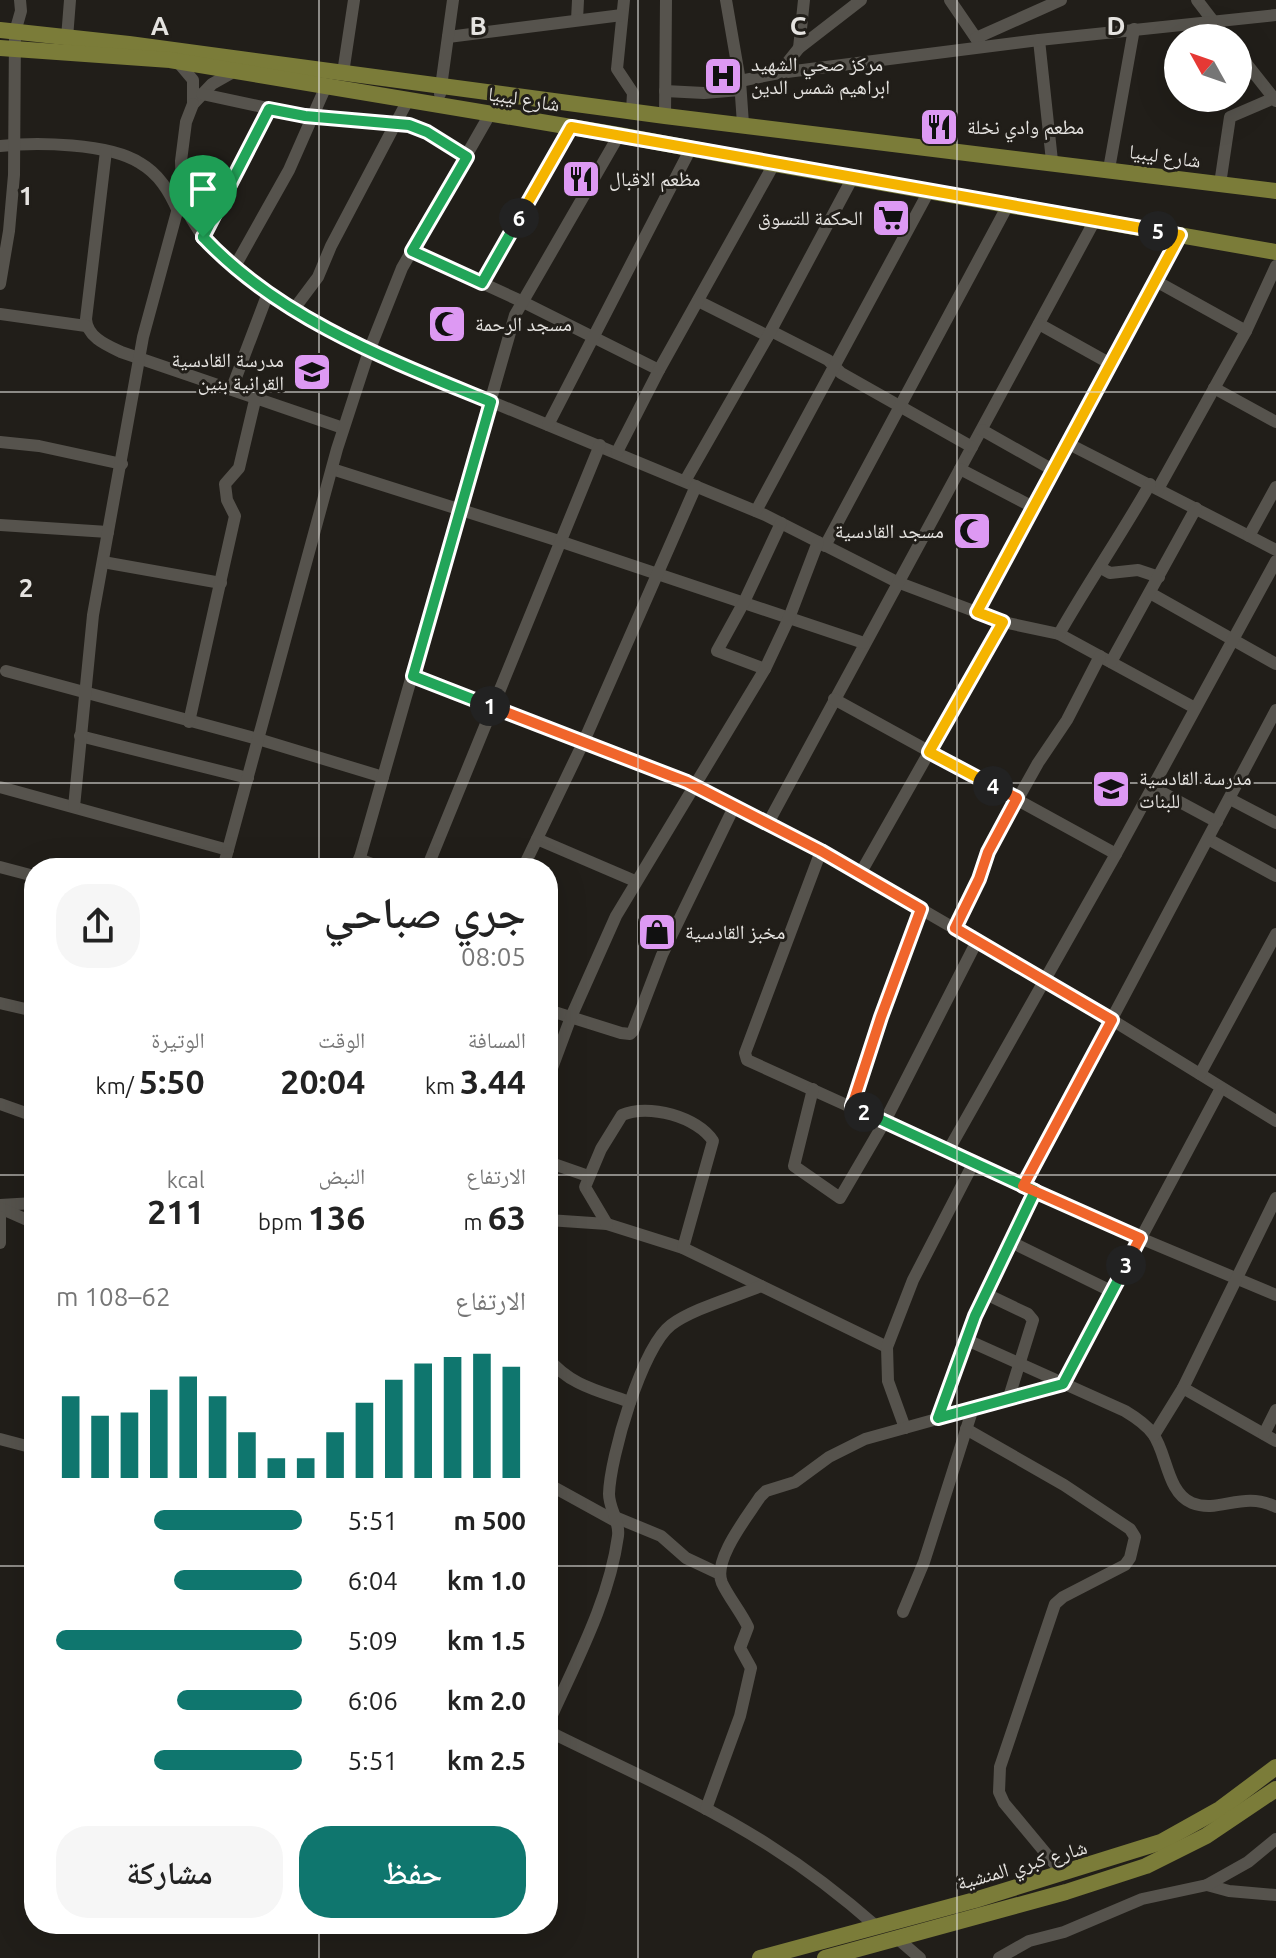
<!DOCTYPE html>
<html lang="ar">
<head>
<meta charset="utf-8">
<style>
	body { margin:0; font-family:Ubuntu,"Noto Naskh Arabic",sans-serif; background:#f6f6f6; color:#222; direction:rtl; height:100vh; display:flex; flex-direction:column; font-size:30px; white-space:nowrap }
	* { box-sizing:border-box; margin:0 }
	p { font-size:26px; color:#767676 }
	.icon { flex:none; width:44px; height:44px; fill:none; stroke:currentColor; stroke-width:2; stroke-linecap:round; stroke-linejoin:round }
	.map { position:relative; flex:1; overflow:hidden; direction:ltr }
	.drawer { position:absolute; left:24px; top:858px; width:534px; height:1076px; display:flex; flex-direction:column; background:#fff; border-radius:32px; box-shadow:0 8px 32px #0002; direction:rtl }
	.drawer>* { flex:none }
	.needle { width:52px; rotate:310deg }
	.tools { position:absolute; left:1164px; top:24px; display:grid; gap:16px }
	.tools a { display:grid; place-items:center; width:88px; height:88px; border-radius:50%; background:#fff; box-shadow:0 8px 32px #0002; font-size:40px }
	.pin { position:absolute; display:grid; place-items:center; width:68px; height:68px; color:#fff; margin:-82px -34px; border-radius:50% 50% 50% 0; rotate:-45deg; box-shadow:0 0 8px #0007 }
	.pin .icon { rotate:45deg }
	.km { position:absolute; width:40px; height:40px; margin:-20px; border-radius:50%; background:#222; color:#fff; font-size:22px; line-height:40px; text-align:center }
	.round { display:grid; place-items:center; flex:none; width:84px; height:84px; border-radius:32px; background:#f6f6f6 }
	.headline { display:flex; align-items:center; justify-content:space-between; height:136px; padding:0 32px }
	h1 { font-size:44px; font-weight:600; line-height:60px }
	.metrics { display:grid; grid-template-columns:repeat(3,1fr); gap:12px; height:136px; padding:8px 32px }
	.metrics div { display:grid; align-content:center }
	.metrics b { font-size:34px; font-weight:600 }
	.metrics small { font-size:22px; font-weight:400 }
	.metrics p { font-size:22px }
	.chart { height:224px; padding:16px 32px }
	.chart p { display:flex; justify-content:space-between }
	.chart svg { width:100%; height:144px; margin-top:8px; stroke:#0f766e; stroke-width:6 }
	.primary-button { display:flex; gap:16px; margin-top:auto; padding:16px 32px }
	.primary-button a { flex:1; height:92px; border-radius:32px; background:#0f766e; color:#fff; font-size:32px; font-weight:600; line-height:92px; text-align:center }
	.primary-button a+a { background:#f6f6f6; color:#222 }
	ul { padding:0 32px; list-style:none; font-size:26px }
	li { display:grid; grid-template-columns:128px 96px 1fr; align-items:center; height:60px }
	li i { height:20px; border-radius:10px; background:#0f766e }
	.map>svg:first-child { display:block }
	.lines { fill:none; stroke-linecap:round; stroke-linejoin:round }
	.minor { stroke:#56534d; stroke-width:12 }
	.major { stroke:#7b7c39; stroke-width:16 }
	.split-1-casing { stroke:#fff; stroke-width:16 }
	.split-2-casing { stroke:#fff; stroke-width:16 }
	.split-3-casing { stroke:#fff; stroke-width:16 }
	.split-4-casing { stroke:#fff; stroke-width:16 }
	.split-5-casing { stroke:#fff; stroke-width:16 }
	.split-6-casing { stroke:#fff; stroke-width:16 }
	.split-7-casing { stroke:#fff; stroke-width:16 }
	.split-1 { stroke:#22a559; stroke-width:10 }
	.split-2 { stroke:#f0652b; stroke-width:10 }
	.split-3 { stroke:#22a559; stroke-width:10 }
	.split-4 { stroke:#f0652b; stroke-width:10 }
	.split-5 { stroke:#f5b400; stroke-width:10 }
	.split-6 { stroke:#f5b400; stroke-width:10 }
	.split-7 { stroke:#22a559; stroke-width:10 }
	.grid { fill:none; stroke:#e5e3e0; stroke-width:2; stroke-opacity:0.55 }
	.labels { text-anchor:middle; stroke-width:6; stroke-linejoin:round; paint-order:stroke }
	.poi-label { font-size:20px; fill:#e5e3e0; stroke:#211e19; text-anchor:start }
	.street-label { font-size:20px; fill:#e5e3e0; stroke:#211e19 }
	.grid-label { font-size:26px; text-anchor:middle; font-weight:bold; fill:#e5e3e0; stroke:#211e19; stroke-width:6; stroke-linejoin:round; paint-order:stroke }
</style>
</head>
<body>
<div class="map">
<svg width="1276" height="1958" viewBox="0 0 1276 1958">
	<rect width="100%" height="100%" fill="#211e19"/>
	<g class="lines">
		<g class="minor">
			<polyline points="624,0 617,69 633,93 632,111"/>
			<polyline points="726,0 740,81 743,124"/>
			<polyline points="950,0 980,44"/>
			<polyline points="1197,0 1226,38"/>
			<polyline points="577,20 578,0"/>
			<polyline points="448,37 622,15"/>
			<polyline points="67,38 70,0"/>
			<polyline points="976,38 1061,0"/>
			<polyline points="1039,40 1052,161"/>
			<polyline points="799,48 804,0"/>
			<polyline points="1238,53 1276,101"/>
			<polyline points="177,61 193,80 193,104 212,84 235,71"/>
			<polyline points="343,73 354,0"/>
			<polyline points="779,73 799,48 861,0"/>
			<polyline points="740,81 779,73 1039,40 1276,15"/>
			<polyline points="665,91 704,93 740,90"/>
			<polyline points="202,94 305,116 414,126 467,157"/>
			<polyline points="440,94 453,0"/>
			<polyline points="193,104 186,122 181,161 182,194 191,218 203,237 234,268 294,309 369,351 765,515 897,582 1003,622 1059,634 1195,708"/>
			<polyline points="665,116 666,0"/>
			<path d="M0,146C36,142 109,143 140,163C159,174 169,191 178,211"/>
			<path d="M106,151L86,319C87,337 106,345 121,352L343,428"/>
			<polyline points="1109,169 1134,29"/>
			<polyline points="1220,184 1230,117 1274,98"/>
			<polyline points="1095,220 767,825 821,851 1112,1020 1276,1121"/>
			<polyline points="203,237 269,109"/>
			<polyline points="412,251 521,301 659,370"/>
			<polyline points="234,268 289,170 326,86"/>
			<polyline points="1154,280 1246,331"/>
			<polyline points="482,283 571,127"/>
			<polyline points="0,284 9,231 14,175 15,32 21,11 20,0"/>
			<polyline points="698,301 768,336"/>
			<polyline points="294,309 318,277 331,246 408,100"/>
			<polyline points="0,314 86,326"/>
			<polyline points="1039,324 1109,363"/>
			<polyline points="771,331 828,360 841,373 972,447"/>
			<polyline points="232,388 268,293"/>
			<polyline points="1214,388 1276,422"/>
			<polyline points="548,425 691,148"/>
			<polyline points="982,430 1053,470"/>
			<polyline points="0,442 39,446 122,464"/>
			<polyline points="1067,443 1249,536"/>
			<polyline points="617,452 659,370 774,164"/>
			<polyline points="332,469 559,541 864,643"/>
			<polyline points="960,469 1035,508"/>
			<polyline points="685,481 768,336 853,177"/>
			<polyline points="1276,487 1249,536 1276,550"/>
			<polyline points="1158,489 1246,331 1276,266"/>
			<polyline points="756,511 929,191"/>
			<polyline points="0,525 108,532"/>
			<polyline points="825,546 1008,205"/>
			<polyline points="103,562 221,583"/>
			<polyline points="1101,568 1110,573 1138,570 1159,577"/>
			<polyline points="1150,593 1276,664"/>
			<polyline points="977,612 1180,235"/>
			<path d="M1059,634C1088,583 1121,535 1150,484"/>
			<polyline points="1111,662 1196,508"/>
			<polyline points="765,669 717,651 744,602 781,523"/>
			<polyline points="6,671 258,739 383,777"/>
			<polyline points="413,676 687,782 767,825"/>
			<polyline points="834,699 1116,854"/>
			<polyline points="189,722 235,516 227,500 225,484 239,468 256,396"/>
			<polyline points="80,736 248,778"/>
			<polyline points="0,787 228,850"/>
			<polyline points="1152,787 1217,822"/>
			<polyline points="1230,799 1276,823"/>
			<polyline points="74,807 93,615 143,337 181,197"/>
			<polyline points="537,839 635,881"/>
			<polyline points="1208,839 1276,876"/>
			<polyline points="821,851 745,1053 747,1060 1140,1238 1276,1295"/>
			<polyline points="359,859 383,868"/>
			<polyline points="0,867 34,876"/>
			<polyline points="223,868 337,449 369,351 402,268 490,114"/>
			<polyline points="357,868 515,315 619,135"/>
			<polyline points="427,868 600,445"/>
			<polyline points="523,868 584,741 696,486"/>
			<polyline points="860,874 1003,622"/>
			<polyline points="955,928 979,879 988,852 1038,763 1067,720 1100,656"/>
			<polyline points="0,1003 34,1011"/>
			<polyline points="548,1010 621,1033 630,1034 633,1031 662,955 734,807"/>
			<polyline points="1200,1074 1276,934"/>
			<polyline points="548,1079 571,1017 616,916 765,669 789,618 818,542"/>
			<polyline points="813,1089 794,1166 840,1198 885,1121 977,941"/>
			<polyline points="0,1104 34,1116"/>
			<polyline points="852,1106 881,1017 921,909"/>
			<polyline points="948,1151 1116,854 1276,561"/>
			<polyline points="548,1162 588,1176"/>
			<polyline points="1023,1186 1276,710"/>
			<polyline points="0,1205 34,1203"/>
			<polyline points="0,1208 34,1223"/>
			<polyline points="0,1217 0,1243"/>
			<polyline points="548,1220 607,1224 683,1248 887,1347"/>
			<path d="M607,1224L585,1187L601,1149L622,1115C648,1103 698,1117 713,1141L683,1248"/>
			<polyline points="1011,1242 1113,1292"/>
			<polyline points="986,1294 1028,1314 1033,1320 1009,1397"/>
			<path d="M967,1340L1125,1411C1135,1417 1146,1424 1153,1434C1167,1453 1167,1493 1192,1503C1220,1514 1242,1490 1276,1507"/>
			<path d="M548,1358C569,1385 599,1391 630,1402"/>
			<polyline points="1183,1388 1276,1441"/>
			<polyline points="938,1418 981,1304 1035,1191"/>
			<polyline points="905,1428 888,1381 887,1347 913,1280 974,1162"/>
			<polyline points="966,1429 1064,1485 1130,1529 1135,1537 1130,1558 1125,1565 1063,1597 1055,1604 1000,1767 999,1792 1004,1803 1063,1874"/>
			<polyline points="1264,1434 1276,1410"/>
			<polyline points="1154,1435 1183,1388 1276,1198"/>
			<polyline points="0,1439 34,1448"/>
			<polyline points="548,1484 617,1522"/>
			<polyline points="615,1517 661,1536 686,1558 720,1574"/>
			<polyline points="903,1612 924,1562 973,1408"/>
			<path d="M548,1724C575,1663 609,1602 618,1536C620,1521 609,1509 609,1494C610,1457 642,1347 671,1325C692,1309 735,1297 761,1286"/>
			<path d="M548,1731C622,1768 700,1801 770,1846C808,1870 843,1897 877,1927"/>
			<path d="M706,1809L740,1716L751,1668L740,1648L748,1627C741,1612 729,1598 722,1583C712,1560 748,1516 760,1497L766,1491L795,1482L829,1457L865,1439L1063,1384L1221,1088"/>
			<polyline points="1207,1885 1229,1891 1276,1895"/>
			<polyline points="898,1939 920,1958"/>
			<polyline points="999,1958 1029,1941 1064,1932 1142,1899 1207,1885 1248,1862 1276,1839"/>
		</g>
		<g class="major">
			<polyline points="0,30 129,44 665,116 1276,191"/>
			<polyline points="0,48 170,60 619,135 774,164 1276,252"/>
			<polyline points="760,1958 975,1900 1161,1842 1220,1809 1276,1767"/>
			<polyline points="825,1958 1066,1892 1146,1866 1206,1836 1276,1789"/>
		</g>
	</g>
	<g class="lines">
		<defs>
			<path id="split-1" d="M203,237C280,319 389,360 491,402L413,676L490,706"/>
			<polyline id="split-2" points="490,706 687,782 821,851 921,909 881,1017 852,1106 864,1112"/>
			<polyline id="split-3" points="864,1112 1035,1191 975,1316 938,1418 1063,1384 1126,1265"/>
			<polyline id="split-4" points="993,786 1017,798 988,852 979,879 955,928 1112,1020 1023,1186 1140,1238 1126,1265"/>
			<polyline id="split-5" points="993,786 929,752 1003,622 977,612 1180,235 1158,231"/>
			<polyline id="split-6" points="519,218 571,127 1158,231"/>
			<polyline id="split-7" points="203,237 269,109 305,116 409,125 427,132 467,157 412,251 482,283 519,218"/>
		</defs>
		<use href="#split-1" class="split-1-casing"/>
		<use href="#split-2" class="split-2-casing"/>
		<use href="#split-3" class="split-3-casing"/>
		<use href="#split-4" class="split-4-casing"/>
		<use href="#split-5" class="split-5-casing"/>
		<use href="#split-6" class="split-6-casing"/>
		<use href="#split-7" class="split-7-casing"/>
		<use href="#split-1" class="split-1"/>
		<use href="#split-2" class="split-2"/>
		<use href="#split-3" class="split-3"/>
		<use href="#split-4" class="split-4"/>
		<use href="#split-5" class="split-5"/>
		<use href="#split-6" class="split-6"/>
		<use href="#split-7" class="split-7"/>
	</g>
	<path class="grid" d="M319,0V868M638,0V1958M957,0V1958M0,392H1276M0,783H1276M0,1175H34M548,1175H1276M0,1566H34M548,1566H1276M319,1924V1958"/>
	<defs>
		<symbol id="hospital-square" viewBox="-11 -11 22 22"><rect x="-9" y="-9" width="18" height="18" rx="4" fill="#dd99f3" stroke="#211e19"/><path d="M-5-5h3v3.5h4V-5h3V5h-3V1.5h-4V5h-3Z" fill="#111"/></symbol>
		<symbol id="restaurant-square" viewBox="-11 -11 22 22"><rect x="-9" y="-9" width="18" height="18" rx="4" fill="#dd99f3" stroke="#211e19"/><path d="M-5-6h1v4h1v-4h1v4h1v-4h1v5L-1.5 .5V6h-2V.5L-5-1ZM5-6V6H3V1.5H1.5Q1.5-4 5-6Z" fill="#111"/></symbol>
		<symbol id="supermarket-square" viewBox="-11 -11 22 22"><rect x="-9" y="-9" width="18" height="18" rx="4" fill="#dd99f3" stroke="#211e19"/><path d="M-6-5.5h2.5l.6 2H6L4.5 2H-2.5L-4.4-4H-6ZM-1.5 3.2a1.3 1.3 0 1 0 .1 0ZM3 3.2a1.3 1.3 0 1 0 .1 0Z" fill="#111"/></symbol>
		<symbol id="mosque-square" viewBox="-11 -11 22 22"><rect x="-9" y="-9" width="18" height="18" rx="4" fill="#dd99f3" stroke="#211e19"/><path d="M3.5-4.9A6 6 0 1 0 3.5 4.9A5 5 0 1 1 3.5-4.9Z" fill="#111"/></symbol>
		<symbol id="school-square" viewBox="-11 -11 22 22"><rect x="-9" y="-9" width="18" height="18" rx="4" fill="#dd99f3" stroke="#211e19"/><path d="M0-5L7-2L0 1L-7-2ZM-4 1L0 2.5L4 1V4Q0 6-4 4Z" fill="#111"/></symbol>
		<symbol id="shop-square" viewBox="-11 -11 22 22"><rect x="-9" y="-9" width="18" height="18" rx="4" fill="#dd99f3" stroke="#211e19"/><path d="M-5-2.5h2.3a2.7 3.5 0 0 1 5.4 0H5L5.5 6h-11ZM-1.5-2.5h3a1.5 2.3 0 0 0-3 0Z" fill="#111"/></symbol>
	</defs>
	<g fill-rule="evenodd">
		<use href="#hospital-square" x="701" y="54" width="44" height="44"/>
		<use href="#restaurant-square" x="917" y="105" width="44" height="44"/>
		<use href="#restaurant-square" x="559" y="157" width="44" height="44"/>
		<use href="#supermarket-square" x="869" y="196" width="44" height="44"/>
		<use href="#mosque-square" x="425" y="302" width="44" height="44"/>
		<use href="#school-square" x="290" y="350" width="44" height="44"/>
		<use href="#mosque-square" x="950" y="509" width="44" height="44"/>
		<use href="#school-square" x="1089" y="767" width="44" height="44"/>
		<use href="#shop-square" x="635" y="910" width="44" height="44"/>
	</g>
	<g class="labels">
		<g class="poi-label">
			<text x="751" y="71">مركز صحي الشهيد<tspan x="751" dy="23">ابراهيم شمس الدين</tspan></text>
			<text x="967" y="134">مطعم وادي نخلة</text>
			<text x="609" y="186">مظعم الاقبال</text>
			<text x="863" y="225" text-anchor="end">الحكمة للتسوق</text>
			<text x="475" y="331">مسجد الرحمة</text>
			<text x="284" y="367" text-anchor="end">مدرسة القادسية<tspan x="284" dy="23">القرانية بنين</tspan></text>
			<text x="944" y="538" text-anchor="end">مسجد القادسية</text>
			<text x="1139" y="785">مدرسة القادسية<tspan x="1139" dy="23">للبنات</tspan></text>
			<text x="685" y="939">مخبز القادسية</text>
		</g>
		<g class="street-label">
			<text transform="translate(524 99) rotate(9)" y="7">شارع ليبيا</text>
			<text transform="translate(1165 156) rotate(8)" y="7">شارع ليبيا</text>
			<text transform="translate(1022 1865) rotate(-16)" y="7">شارع كبري المنشية</text>
		</g>
	</g>
	<g class="grid-label">
		<text x="160" y="35">A</text>
		<text x="478" y="35">B</text>
		<text x="798" y="35">C</text>
		<text x="1116" y="35">D</text>
		<text x="26" y="205">1</text>
		<text x="26" y="597">2</text>
	</g>
</svg>
<div class="tools">
<a><svg class="needle" viewBox="-14 -14 28 28"><path d="M0-13l5 13h-10z" fill="#e53935"/><path d="M0 13l5-13h-10z" fill="#767676"/></svg></a>
</div>
<div class="pin" style="left:203px;top:237px;background:#1e9e55"><svg class="icon" aria-label="arrive" viewBox="0 0 24 24"><path d="M6 21V4h12l-3 4 3 4H6"/></svg></div>
<b class="km" style="left:490px;top:706px">1</b>
<b class="km" style="left:864px;top:1112px">2</b>
<b class="km" style="left:1126px;top:1265px">3</b>
<b class="km" style="left:993px;top:786px">4</b>
<b class="km" style="left:1158px;top:231px">5</b>
<b class="km" style="left:519px;top:218px">6</b>
<section class="drawer">
<div class="headline"><div><h1>جري صباحي</h1><p>08:05</p></div><a class="round"><svg class="icon" aria-label="share" viewBox="0 0 24 24"><path d="M12 15V3M7 8l5-5 5 5M5 13v7h14v-7"/></svg></a></div>
<div class="metrics">
<div><p>المسافة</p><b>3.44<small> km</small></b></div>
<div><p>الوقت</p><b>20:04</b></div>
<div><p>الوتيرة</p><b>5:50<small> /km</small></b></div>
</div>
<div class="metrics">
<div><p>الارتفاع</p><b>63<small> m</small></b></div>
<div><p>النبض</p><b>136<small> bpm</small></b></div>
<div><p>kcal</p><b>211</b></div>
</div>
<div class="chart"><p><span>الارتفاع</span>62–108 m</p>
<svg viewBox="0 0 160 44" preserveAspectRatio="none"><path d="M5 44V19M15 44V25M25 44V24M35 44V17M45 44V13M55 44V19M65 44V30M75 44V38M85 44V38M95 44V30M105 44V21M115 44V14M125 44V9M135 44V7M145 44V6M155 44V10"/></svg>
</div>
<ul>
<li><b>500 m</b>5:51<i style="width:60%"></i></li>
<li><b>1.0 km</b>6:04<i style="width:52%"></i></li>
<li><b>1.5 km</b>5:09<i style="width:100%"></i></li>
<li><b>2.0 km</b>6:06<i style="width:51%"></i></li>
<li><b>2.5 km</b>5:51<i style="width:60%"></i></li>
</ul>
<div class="primary-button"><a>حفظ</a><a>مشاركة</a></div>
</section>
</div>
</body>
</html>
